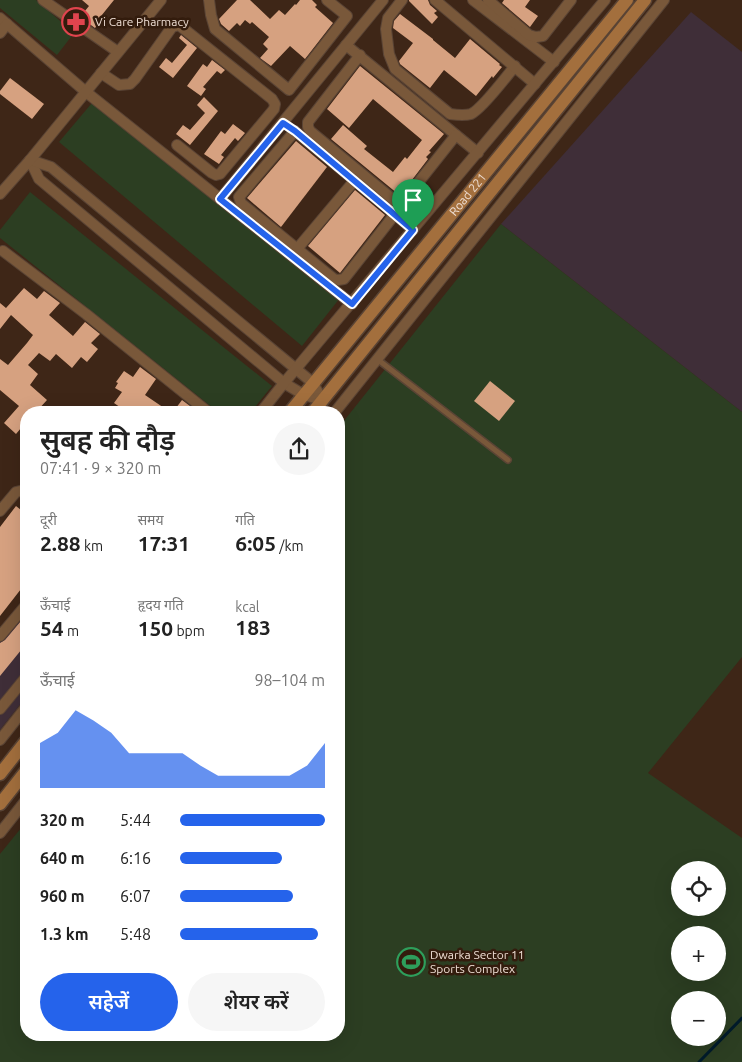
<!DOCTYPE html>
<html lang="hi">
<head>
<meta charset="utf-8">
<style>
	body { margin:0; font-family:Ubuntu,"Noto Sans Devanagari",sans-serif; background:#f6f6f6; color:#222; height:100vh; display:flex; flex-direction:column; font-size:19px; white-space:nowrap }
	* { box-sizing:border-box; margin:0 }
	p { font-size:16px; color:#767676 }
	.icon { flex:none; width:28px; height:28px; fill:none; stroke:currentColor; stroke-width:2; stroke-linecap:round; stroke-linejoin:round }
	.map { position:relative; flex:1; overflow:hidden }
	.details { position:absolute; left:20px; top:406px; width:325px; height:635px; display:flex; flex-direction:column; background:#fff; border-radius:20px; box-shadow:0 5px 20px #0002 }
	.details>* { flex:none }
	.controls { position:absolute; left:671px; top:861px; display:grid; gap:10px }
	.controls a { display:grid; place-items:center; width:55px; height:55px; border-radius:50%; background:#fff; box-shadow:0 5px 20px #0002; font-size:25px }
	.pin { position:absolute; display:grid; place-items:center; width:42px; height:42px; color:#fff; margin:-51px -21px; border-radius:50% 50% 50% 0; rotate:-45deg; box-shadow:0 0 5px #0007 }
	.pin .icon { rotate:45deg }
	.round { display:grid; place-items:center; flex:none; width:52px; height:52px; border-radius:26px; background:#f6f6f6 }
	.overview { display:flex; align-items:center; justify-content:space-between; height:85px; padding:0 20px }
	h1 { font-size:28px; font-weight:600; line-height:38px }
	.metrics { display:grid; grid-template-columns:repeat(3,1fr); gap:8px; height:85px; padding:5px 20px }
	.metrics div { display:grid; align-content:center }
	.metrics b { font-size:21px; font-weight:600 }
	.metrics small { font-size:14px; font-weight:400 }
	.metrics p { font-size:14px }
	.chart { height:140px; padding:10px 20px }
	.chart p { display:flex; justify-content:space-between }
	.chart svg { width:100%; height:90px; margin-top:5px; fill:#2563eb; opacity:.7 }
	.primary-button { display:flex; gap:10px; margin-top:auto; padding:10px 20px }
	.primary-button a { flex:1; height:58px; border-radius:30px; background:#2563eb; color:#fff; font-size:20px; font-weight:600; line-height:58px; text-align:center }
	.primary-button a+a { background:#f6f6f6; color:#222 }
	ul { padding:0 20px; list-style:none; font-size:16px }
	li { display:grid; grid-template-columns:80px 60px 1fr; align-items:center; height:38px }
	li i { height:12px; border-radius:6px; background:#2563eb }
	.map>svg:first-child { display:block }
	.commercial { fill:#3f2e38 }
	.green { fill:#2c3e22; fill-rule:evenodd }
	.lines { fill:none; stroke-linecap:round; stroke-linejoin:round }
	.stream { stroke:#001b2b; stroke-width:3 }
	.building { fill:#d6a180 }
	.service-casing { stroke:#5a4435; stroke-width:8 }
	.minor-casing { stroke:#5a4435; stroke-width:12 }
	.secondary-casing { stroke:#5a4435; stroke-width:15 }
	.service { stroke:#79583a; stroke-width:5 }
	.minor { stroke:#79583a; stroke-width:10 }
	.secondary { stroke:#a36f3d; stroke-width:12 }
	.route-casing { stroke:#fff; stroke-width:10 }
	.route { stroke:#2563eb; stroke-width:6 }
	.labels { text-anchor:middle; stroke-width:5; stroke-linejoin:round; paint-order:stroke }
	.poi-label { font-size:12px; fill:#efdfd5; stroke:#331c0d; text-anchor:start }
	.street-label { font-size:12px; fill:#efdfd5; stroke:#331c0d }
</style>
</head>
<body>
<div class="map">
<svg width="742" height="1062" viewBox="0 0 742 1062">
	<rect width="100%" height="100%" fill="#3e2617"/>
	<g class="commercial">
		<polygon points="691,12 742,52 742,412 501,224"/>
		<polygon points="26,606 26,697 0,730 0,638"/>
	</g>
	<g class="green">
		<polygon points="0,0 36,0 74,33 57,55 0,8"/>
		<polygon points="97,97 340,298 302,346 59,142"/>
		<polygon points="30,192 272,386 251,412 218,412 0,238 0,230"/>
		<path d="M501,224L742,412V657L648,773L742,838V1062H0V854L26,822V1035H339V427ZM680,870H718V908H680ZM680,935H718V972H680ZM680,1000H718V1038H680Z"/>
	</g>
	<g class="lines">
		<polyline class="stream" points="699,1062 742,1018"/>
	</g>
	<g class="building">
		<polygon points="82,0 114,0 97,21 99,23 95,28 80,17 89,6"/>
		<polygon points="237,0 250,0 270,19 279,10 285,15 295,4 296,5 300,0 312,0 317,5 315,7 333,23 305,59 290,46 271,66 260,58 268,49 263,44 269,37 252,22 250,24 245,20 240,26 237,23 229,31 221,24 219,19"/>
		<polygon points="409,0 428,0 430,5 437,11 434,13 438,17 432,24 409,1"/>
		<polygon points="504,0 530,0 525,7 538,16 530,27 502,3"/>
		<polygon points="400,14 433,39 433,40 455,58 470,39 500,64 499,65 502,67 493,78 492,76 476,96 444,70 430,88 400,64 399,61 413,43 393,28 394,21"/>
		<polygon points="181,35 197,48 173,78 159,67 166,58 172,63 187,45 179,38"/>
		<polygon points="212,60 225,70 221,74 217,71 203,87 206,89 201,96 187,86 203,64 207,67"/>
		<polygon points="360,66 444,134 429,151 431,152 426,157 428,159 402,193 398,194 331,139 343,125 367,146 364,149 393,172 405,157 407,159 422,140 373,99 349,128 327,109"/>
		<polygon points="10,78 44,104 32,119 0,94 0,91"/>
		<polygon points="204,97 218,111 190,145 176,134 183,125 190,130 205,113 197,105"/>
		<polygon points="233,124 245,133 238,141 235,138 221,155 224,157 219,164 204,154 221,131 225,134"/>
		<polygon points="296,141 327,167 281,227 247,198"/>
		<polygon points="355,190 385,215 340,273 308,246"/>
		<polygon points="24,288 37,299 44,291 60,303 49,315 73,336 85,322 100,334 91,343 98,349 87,362 81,357 72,368 56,354 50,361 39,353 28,365 38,374 30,385 47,400 36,412 26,412 26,422 16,434 4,423 19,406 0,390 0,359 8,365 27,343 33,335 11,315 0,329 0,303 6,308"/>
		<polygon points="140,367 156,379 145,395 170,412 127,412 114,403 122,392 115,388 118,383 116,382 124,371 133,377"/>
		<polygon points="490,381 515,401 499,421 474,401"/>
		<polygon points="182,400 198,412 173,412"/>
		<polygon points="16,506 26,514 26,594 21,589 0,616 0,527"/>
		<polygon points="26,615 26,644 0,676 0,643 5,640"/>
	</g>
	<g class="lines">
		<defs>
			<polyline id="service" points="377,359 508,460"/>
			<g id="minor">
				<polyline points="43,0 118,52"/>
				<polyline points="209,0 211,15 215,29 289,90 347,16 327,0"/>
				<path d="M402,0L388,18L386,29L389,54L395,69L450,114C457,115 464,116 471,114C482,109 506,77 515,66"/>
				<polyline points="435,0 535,84"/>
				<polyline points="473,0 554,62"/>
				<polyline points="488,0 529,35 536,37 543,36 571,0"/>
				<polyline points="0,18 86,92 352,304"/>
				<polyline points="0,33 7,24"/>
				<polyline points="346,45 478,153"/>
				<polyline points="360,55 308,122 308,127 310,131 395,201 400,201 406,198 456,135"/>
				<polyline points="101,73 119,85 130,84 135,79 172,27 179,25 272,99 275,104 274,109 220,174 216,175 212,173 177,145"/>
				<polyline points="30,160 39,179 284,383 304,395 322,400"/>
				<polyline points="30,160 51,167 296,369 313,383 322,400"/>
				<polyline points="0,194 30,160 161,0"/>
				<polyline points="220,199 383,0"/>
				<polyline points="395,214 344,279 338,280 334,279 241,203 239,197 295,131 395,214 413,230"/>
				<polyline points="297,249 355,180"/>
				<polyline points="3,251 86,314 208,412"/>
				<polyline points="261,412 284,383 605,0"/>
				<polyline points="335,412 664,0"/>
				<polyline points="0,511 16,492 20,491 26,493"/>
				<polyline points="0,636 26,605"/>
				<polyline points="0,709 26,677"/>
				<polyline points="0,740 26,707"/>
				<polyline points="0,833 26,800"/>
			</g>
			<g id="secondary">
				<path id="s1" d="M290,412L627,0"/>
				<polyline points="313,412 645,0"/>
				<polyline points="0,774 26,741"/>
				<polyline points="0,804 26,771"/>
			</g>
		</defs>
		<use href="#service" class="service-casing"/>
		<use href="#minor" class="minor-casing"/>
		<use href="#secondary" class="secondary-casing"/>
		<use href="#service" class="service"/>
		<use href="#minor" class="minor"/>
		<use href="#secondary" class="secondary"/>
	</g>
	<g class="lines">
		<defs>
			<polygon id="route" points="283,123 295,131 413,230 352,304 220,199"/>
		</defs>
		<use href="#route" class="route-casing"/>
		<use href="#route" class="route"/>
	</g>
	<defs>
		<symbol id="pharmacy-ring" viewBox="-11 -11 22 22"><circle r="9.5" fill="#331c0d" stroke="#e0444e" stroke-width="1.5"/><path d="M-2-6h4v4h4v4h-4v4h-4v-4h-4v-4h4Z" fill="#e0444e"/></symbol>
		<symbol id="stadium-ring" viewBox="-11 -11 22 22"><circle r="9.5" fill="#331c0d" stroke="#2e9e5b" stroke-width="1.5"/><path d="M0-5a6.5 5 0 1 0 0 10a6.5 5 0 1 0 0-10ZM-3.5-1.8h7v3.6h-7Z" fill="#2e9e5b"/></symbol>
	</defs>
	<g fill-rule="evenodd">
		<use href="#pharmacy-ring" x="60" y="6" width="32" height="32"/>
		<use href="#stadium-ring" x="395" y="946" width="32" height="32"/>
	</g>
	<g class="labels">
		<g class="poi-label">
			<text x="95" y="26">Vi Care Pharmacy</text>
			<text x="430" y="959">Dwarka Sector 11<tspan x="430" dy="14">Sports Complex</tspan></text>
		</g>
		<g class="street-label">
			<text dy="4" stroke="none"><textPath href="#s1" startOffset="281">Road 221</textPath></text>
		</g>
	</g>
</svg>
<div class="controls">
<a><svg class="icon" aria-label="locate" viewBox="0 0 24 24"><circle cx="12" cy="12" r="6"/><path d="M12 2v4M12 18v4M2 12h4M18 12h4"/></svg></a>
<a>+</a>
<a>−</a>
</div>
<div class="pin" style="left:413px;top:230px;background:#1e9e55"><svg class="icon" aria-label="arrive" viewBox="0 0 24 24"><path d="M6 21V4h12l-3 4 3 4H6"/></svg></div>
<section class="details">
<div class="overview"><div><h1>सुबह की दौड़</h1><p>07:41 · 9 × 320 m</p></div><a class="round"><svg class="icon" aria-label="share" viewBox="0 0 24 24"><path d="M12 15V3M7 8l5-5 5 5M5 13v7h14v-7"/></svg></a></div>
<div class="metrics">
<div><p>दूरी</p><b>2.88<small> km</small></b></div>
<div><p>समय</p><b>17:31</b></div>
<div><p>गति</p><b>6:05<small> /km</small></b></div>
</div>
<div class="metrics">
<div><p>ऊँचाई</p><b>54<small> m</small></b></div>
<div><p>हृदय गति</p><b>150<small> bpm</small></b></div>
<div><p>kcal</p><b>183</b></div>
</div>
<div class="chart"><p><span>ऊँचाई</span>98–104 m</p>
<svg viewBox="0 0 160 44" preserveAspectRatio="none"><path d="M0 44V22L10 17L20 6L30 11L40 17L50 27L60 27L70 27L80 27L90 33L100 38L110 38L120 38L130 38L140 38L150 33L160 22V44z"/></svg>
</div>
<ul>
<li><b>320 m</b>5:44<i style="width:100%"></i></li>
<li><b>640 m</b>6:16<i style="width:70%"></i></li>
<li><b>960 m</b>6:07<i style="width:78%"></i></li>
<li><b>1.3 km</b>5:48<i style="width:95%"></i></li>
</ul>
<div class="primary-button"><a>सहेजें</a><a>शेयर करें</a></div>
</section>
</div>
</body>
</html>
